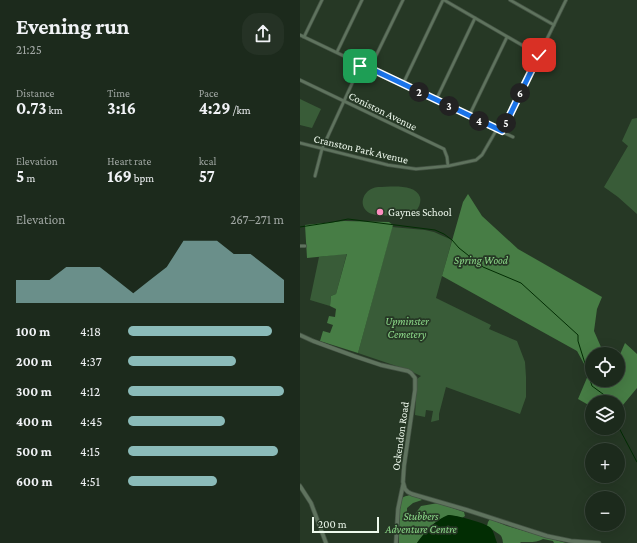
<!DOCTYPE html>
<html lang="en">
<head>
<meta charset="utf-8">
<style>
	body { margin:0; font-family:"Crimson Pro",serif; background:#253225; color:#f1f3f6; height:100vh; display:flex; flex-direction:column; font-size:15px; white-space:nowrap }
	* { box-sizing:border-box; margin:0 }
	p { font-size:13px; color:#a0a7a3 }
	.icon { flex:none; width:22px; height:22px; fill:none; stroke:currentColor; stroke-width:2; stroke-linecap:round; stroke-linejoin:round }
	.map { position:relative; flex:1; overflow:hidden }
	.panel { display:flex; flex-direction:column; background:#1c2a1c; width:300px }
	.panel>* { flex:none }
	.buttons { position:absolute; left:285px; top:347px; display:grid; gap:8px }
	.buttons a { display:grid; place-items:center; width:40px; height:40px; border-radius:50%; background:#1c2a1c; box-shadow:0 4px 16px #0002,0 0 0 1px #3a463b; font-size:20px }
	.scale { position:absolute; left:12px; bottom:10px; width:67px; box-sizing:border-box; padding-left:4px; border:2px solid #eef9ed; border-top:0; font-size:11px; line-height:14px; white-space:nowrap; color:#eef9ed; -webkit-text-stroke:3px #263825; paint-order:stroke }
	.pin { position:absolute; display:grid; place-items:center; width:34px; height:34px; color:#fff; margin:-17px; border-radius:8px; box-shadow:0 2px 6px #0006 }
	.km { position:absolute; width:20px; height:20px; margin:-10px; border-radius:50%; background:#222; color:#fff; font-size:11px; line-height:20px; text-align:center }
	.round { display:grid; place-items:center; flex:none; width:42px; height:42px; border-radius:16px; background:#253225 }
	.overview { display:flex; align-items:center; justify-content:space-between; height:68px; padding:0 16px }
	h1 { font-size:22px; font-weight:700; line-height:30px }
	.metrics { display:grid; grid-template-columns:repeat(3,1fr); gap:6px; height:68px; padding:4px 16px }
	.metrics div { display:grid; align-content:center }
	.metrics b { font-size:17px; font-weight:700 }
	.metrics small { font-size:11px; font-weight:400 }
	.metrics p { font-size:11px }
	.chart { height:112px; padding:8px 16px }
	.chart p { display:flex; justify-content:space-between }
	.chart svg { width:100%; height:72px; margin-top:4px; fill:#8bbbb9; opacity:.7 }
	ul { padding:0 16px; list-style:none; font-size:13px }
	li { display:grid; grid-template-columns:64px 48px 1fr; align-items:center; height:30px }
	li i { height:10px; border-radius:5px; background:#8bbbb9 }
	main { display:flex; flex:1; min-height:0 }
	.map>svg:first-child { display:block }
	.green { fill:#395c38 }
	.forest { fill:#477d45 }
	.water { fill:#022d03 }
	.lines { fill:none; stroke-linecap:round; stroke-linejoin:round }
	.stream { stroke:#022d03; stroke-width:1 }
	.street-casing { stroke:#445344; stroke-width:4 }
	.secondary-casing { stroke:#445344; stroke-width:5 }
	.street { stroke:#5f735e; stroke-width:2.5 }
	.secondary { stroke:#5f735e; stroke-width:3.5 }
	.route-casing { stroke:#fff; stroke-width:8 }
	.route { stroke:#1a73e8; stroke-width:5 }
	.poi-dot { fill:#fd8ebf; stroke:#263825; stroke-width:1.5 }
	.labels { text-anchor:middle; stroke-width:3.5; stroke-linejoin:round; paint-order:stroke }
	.street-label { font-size:11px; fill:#eef9ed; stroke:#263825 }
	.poi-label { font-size:11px; fill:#eef9ed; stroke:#263825; text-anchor:start }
	.park-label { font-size:11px; font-style:italic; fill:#8cd889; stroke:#263825 }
</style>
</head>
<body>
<main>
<section class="panel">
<div class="overview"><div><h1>Evening run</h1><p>21:25</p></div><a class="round"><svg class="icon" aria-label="share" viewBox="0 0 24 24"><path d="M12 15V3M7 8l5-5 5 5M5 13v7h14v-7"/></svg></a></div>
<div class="metrics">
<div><p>Distance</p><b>0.73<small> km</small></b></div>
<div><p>Time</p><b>3:16</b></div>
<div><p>Pace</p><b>4:29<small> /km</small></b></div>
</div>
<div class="metrics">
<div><p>Elevation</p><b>5<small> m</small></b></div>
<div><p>Heart rate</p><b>169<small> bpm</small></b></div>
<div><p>kcal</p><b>57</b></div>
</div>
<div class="chart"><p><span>Elevation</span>267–271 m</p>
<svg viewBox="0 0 160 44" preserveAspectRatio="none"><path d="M0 44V30L10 30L20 30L30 22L40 22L50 22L60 30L70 38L80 30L90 22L100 6L110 6L120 6L130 14L140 14L150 22L160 30V44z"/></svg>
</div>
<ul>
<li><b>100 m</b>4:18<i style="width:92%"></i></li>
<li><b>200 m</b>4:37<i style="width:69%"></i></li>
<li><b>300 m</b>4:12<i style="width:100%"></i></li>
<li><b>400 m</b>4:45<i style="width:62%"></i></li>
<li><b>500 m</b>4:15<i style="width:96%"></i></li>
<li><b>600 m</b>4:51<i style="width:57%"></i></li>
</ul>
</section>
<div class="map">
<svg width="337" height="543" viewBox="0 0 337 543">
	<rect width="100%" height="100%" fill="#263825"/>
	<g class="green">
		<polygon points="0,99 21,109 12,128 0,125"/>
		<polygon points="337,118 337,214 318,197 304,187 328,146 322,141 332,119"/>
		<path d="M78,187C90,187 115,183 120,197C121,200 120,205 118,208C117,211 114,213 111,214C107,216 77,216 72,214C57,209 61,189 78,187Z"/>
		<polygon points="92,227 125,230 134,232 152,240 136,298 191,325 189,329 217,341 225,362 226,377 226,397 220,414 146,387 139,414 139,420 131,422 133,411 126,410 125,417 115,415 117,379 121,376 108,370 58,353"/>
		<polygon points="47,253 36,294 31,296 30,306 10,300 19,257"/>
	</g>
	<g class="forest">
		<polygon points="168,194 182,216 218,249 302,297 297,309 294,331 304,354 292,354 292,380 318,380 318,359 325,343 337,354 337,388 318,411 318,402 292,402 292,407 278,399 289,373 277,351 142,276 163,202"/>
		<polygon points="44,221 89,222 93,225 58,353 20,341 23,331 30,333 33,325 27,323 29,316 35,317 36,309 30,306 31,296 36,294 47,254 7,258 5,225"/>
		<path d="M110,495L119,498L122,500L113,503L107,508V513L112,515L115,514L121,506L138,503L164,512L165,516L162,518C159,517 156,516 153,516C137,516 126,531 117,543H99C99,534 99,505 102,499C103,496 107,496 110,495Z"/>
		<path d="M190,519L207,526L266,543H254L253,541L243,539C237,543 228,542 221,542L220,543H203C202,533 199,535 193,530C191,529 189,527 187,526L188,522Z"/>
	</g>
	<path class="water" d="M148,515C156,515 186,523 191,528C194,532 195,538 197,543H117C125,532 135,520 148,515Z"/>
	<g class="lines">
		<g class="stream">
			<polyline points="0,227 33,222 48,219 135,230 144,234 152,240 159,248 183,267 221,283 278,335 278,341 292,386 307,397 310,402"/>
			<polyline points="318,426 337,462"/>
		</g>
		<defs>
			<g id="street">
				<polyline points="144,0 239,55"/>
				<polyline points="210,0 254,25"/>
				<polyline points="0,35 213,137"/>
				<polyline points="4,37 22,0"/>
				<polyline points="37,52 62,0"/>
				<polyline points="70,68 103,0"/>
				<polyline points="0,80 144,149 147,157 148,166"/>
				<polyline points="103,84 143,0"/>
				<polyline points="136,100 175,18"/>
				<polyline points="169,116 207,37"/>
				<polyline points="202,131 266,0"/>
				<polyline points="0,143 88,165 116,169 148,166 176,160 182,155 197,129"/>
				<polyline points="15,176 22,149 61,64"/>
				<polyline points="0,246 5,246"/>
			</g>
			<g id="secondary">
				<polyline points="0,335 13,341 54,356 81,365 108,371 111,373 115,378 115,390 104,466 103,482 105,489 108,492 112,494 167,510 247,536 271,541 299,543"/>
				<polyline points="0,486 11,503 26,543"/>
				<polyline points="96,543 98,509 103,485"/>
			</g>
		</defs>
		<use href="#street" class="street-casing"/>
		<use href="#secondary" class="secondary-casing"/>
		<use href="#street" class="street"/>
		<use href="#secondary" class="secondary"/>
	</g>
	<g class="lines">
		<defs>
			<polyline id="route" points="60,66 61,64 202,131 239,55"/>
		</defs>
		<use href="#route" class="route-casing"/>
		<use href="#route" class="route"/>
	</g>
	<circle class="poi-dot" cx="80" cy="212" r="4"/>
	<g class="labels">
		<g class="street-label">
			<text transform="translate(83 111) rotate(26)" y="4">Coniston Avenue</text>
			<text transform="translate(61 149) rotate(13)" y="4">Cranston Park Avenue</text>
			<text transform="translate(100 436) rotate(-82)" y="4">Ockendon Road</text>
		</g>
		<g class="poi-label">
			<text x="88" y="216">Gaynes School</text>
		</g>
		<g class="park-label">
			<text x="181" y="264">Spring Wood</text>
			<text x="107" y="325">Upminster<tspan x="107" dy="13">Cemetery</tspan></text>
			<text x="121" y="520">Stubbers<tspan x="121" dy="13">Adventure Centre</tspan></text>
		</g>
	</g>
</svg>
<div class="buttons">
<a><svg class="icon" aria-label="locate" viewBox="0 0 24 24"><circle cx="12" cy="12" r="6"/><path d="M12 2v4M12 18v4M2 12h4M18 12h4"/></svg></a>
<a><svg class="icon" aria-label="layers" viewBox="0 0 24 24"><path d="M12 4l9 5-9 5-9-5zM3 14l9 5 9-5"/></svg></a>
<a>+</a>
<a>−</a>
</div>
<div class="scale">200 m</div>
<div class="pin" style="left:60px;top:66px;background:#1e9e55"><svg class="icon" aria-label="arrive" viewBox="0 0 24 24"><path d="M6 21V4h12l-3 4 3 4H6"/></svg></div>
<div class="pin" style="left:239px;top:55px;background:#d93025"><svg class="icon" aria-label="check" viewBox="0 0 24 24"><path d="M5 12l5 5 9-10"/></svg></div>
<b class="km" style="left:119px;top:92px">2</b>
<b class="km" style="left:149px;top:106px">3</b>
<b class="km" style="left:179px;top:121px">4</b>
<b class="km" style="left:206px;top:123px">5</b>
<b class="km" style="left:220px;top:93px">6</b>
</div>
</main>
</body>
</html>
